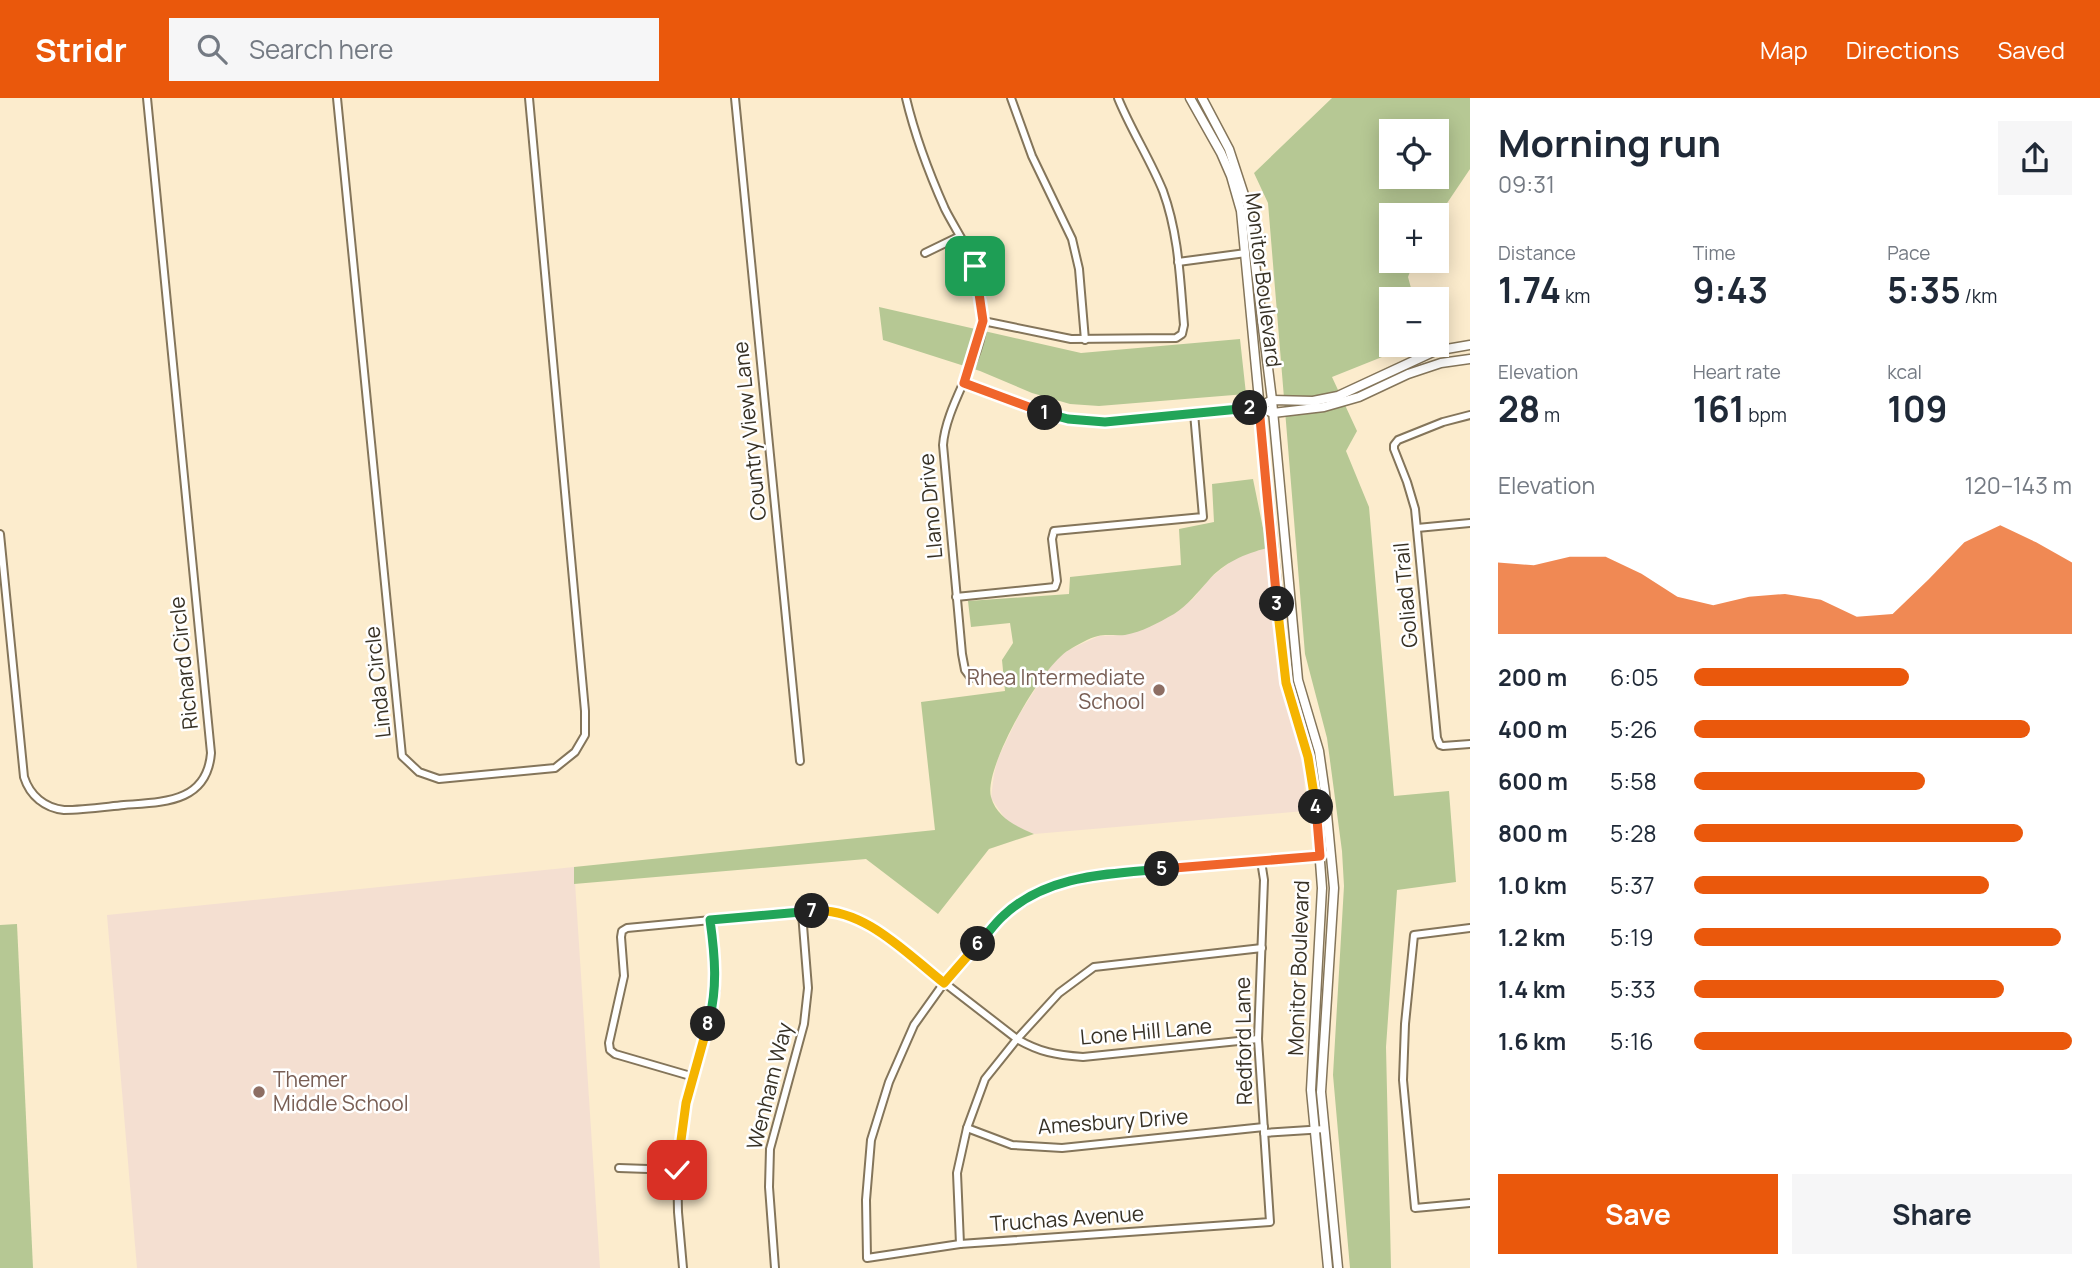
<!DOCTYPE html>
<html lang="en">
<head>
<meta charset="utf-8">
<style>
	body { margin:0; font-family:Manrope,sans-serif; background:#f6f6f7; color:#1f2937; height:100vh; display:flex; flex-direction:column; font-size:26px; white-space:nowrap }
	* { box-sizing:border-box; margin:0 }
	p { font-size:23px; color:#747a83 }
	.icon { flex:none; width:38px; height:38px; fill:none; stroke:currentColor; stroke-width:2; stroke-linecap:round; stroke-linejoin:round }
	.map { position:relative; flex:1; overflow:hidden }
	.side { display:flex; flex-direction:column; background:#fff; width:630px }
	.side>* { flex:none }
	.tools { position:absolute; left:1379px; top:21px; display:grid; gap:14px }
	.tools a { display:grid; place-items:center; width:70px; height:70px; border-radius:0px; background:#fff; box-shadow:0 4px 18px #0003; font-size:35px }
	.pin { position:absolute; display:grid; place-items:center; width:60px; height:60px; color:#fff; margin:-30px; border-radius:14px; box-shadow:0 4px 10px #0006 }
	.km { position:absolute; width:35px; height:35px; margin:-18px; border-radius:50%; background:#222; color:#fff; font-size:19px; line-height:35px; text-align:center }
	.round { display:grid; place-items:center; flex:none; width:74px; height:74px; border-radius:0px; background:#f6f6f7 }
	.overview { display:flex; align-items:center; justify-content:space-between; height:119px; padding:0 28px }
	h1 { font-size:38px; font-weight:700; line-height:52px }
	.metrics { display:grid; grid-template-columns:repeat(3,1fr); gap:10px; height:119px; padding:7px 28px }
	.metrics div { display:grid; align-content:center }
	.metrics b { font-size:35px; font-weight:700 }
	.metrics small { font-size:19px; font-weight:400 }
	.metrics p { font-size:19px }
	.chart { height:196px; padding:14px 28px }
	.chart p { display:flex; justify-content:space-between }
	.chart svg { width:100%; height:126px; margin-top:7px; fill:#ea580c; opacity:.7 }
	.button { display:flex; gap:14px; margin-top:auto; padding:14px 28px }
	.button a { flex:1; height:80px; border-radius:0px; background:#ea580c; color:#fff; font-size:28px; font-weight:700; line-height:80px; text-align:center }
	.button a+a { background:#f6f6f7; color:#1f2937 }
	ul { padding:0 28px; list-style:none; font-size:23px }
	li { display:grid; grid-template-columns:112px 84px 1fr; align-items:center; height:52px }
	li i { height:18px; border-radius:9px; background:#ea580c }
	header { display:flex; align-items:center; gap:42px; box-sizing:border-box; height:98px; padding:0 35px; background:#ea580c; color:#fff }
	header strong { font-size:33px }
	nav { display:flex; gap:38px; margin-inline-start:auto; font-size:24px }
	.search { width:490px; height:63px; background:#f6f6f7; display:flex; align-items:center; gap:18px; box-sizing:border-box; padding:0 24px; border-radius:0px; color:#747a83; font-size:26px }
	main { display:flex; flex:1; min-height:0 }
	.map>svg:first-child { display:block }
	.education { fill:#f4dfd1 }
	.green { fill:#b6c894; fill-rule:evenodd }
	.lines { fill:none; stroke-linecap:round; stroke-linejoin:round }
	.minor-casing { stroke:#84755a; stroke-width:10 }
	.tertiary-casing { stroke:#84755a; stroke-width:11 }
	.minor { stroke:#fff; stroke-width:6 }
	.tertiary { stroke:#fff; stroke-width:8 }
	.split-1-casing { stroke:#fff; stroke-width:14 }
	.split-2-casing { stroke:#fff; stroke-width:14 }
	.split-3-casing { stroke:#fff; stroke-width:14 }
	.split-4-casing { stroke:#fff; stroke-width:14 }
	.split-5-casing { stroke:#fff; stroke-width:14 }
	.split-6-casing { stroke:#fff; stroke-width:14 }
	.split-7-casing { stroke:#fff; stroke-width:14 }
	.split-8-casing { stroke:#fff; stroke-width:14 }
	.split-9-casing { stroke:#fff; stroke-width:14 }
	.split-1 { stroke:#f0652b; stroke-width:9 }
	.split-2 { stroke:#22a559; stroke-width:9 }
	.split-3 { stroke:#f0652b; stroke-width:9 }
	.split-4 { stroke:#f5b400; stroke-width:9 }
	.split-5 { stroke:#f0652b; stroke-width:9 }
	.split-6 { stroke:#22a559; stroke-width:9 }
	.split-7 { stroke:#f5b400; stroke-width:9 }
	.split-8 { stroke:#22a559; stroke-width:9 }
	.split-9 { stroke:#f5b400; stroke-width:9 }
	.education-dot { fill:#8d6e63; stroke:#fff; stroke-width:2.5 }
	.labels { text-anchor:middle; stroke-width:5; stroke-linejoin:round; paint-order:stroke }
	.street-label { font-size:21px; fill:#373125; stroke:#fff }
	.education-label { font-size:21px; fill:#785e54; stroke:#fff; text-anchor:end }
</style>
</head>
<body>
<header>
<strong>Stridr</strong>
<div class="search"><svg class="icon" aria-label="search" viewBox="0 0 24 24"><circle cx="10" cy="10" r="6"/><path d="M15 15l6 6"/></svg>Search here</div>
<nav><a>Map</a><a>Directions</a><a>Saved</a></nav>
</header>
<main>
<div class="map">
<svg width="1470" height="1170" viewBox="0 0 1470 1170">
	<rect width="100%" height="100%" fill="#fceccd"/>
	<g class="education">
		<polygon points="1267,450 1283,585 1304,666 1305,713 1034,736 1008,725 991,700 994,676 998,660 1019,617 1051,566 1066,553 1099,538 1124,537 1192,502 1210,480 1238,458"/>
		<polygon points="574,769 600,1170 137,1170 107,817"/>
	</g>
	<g class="green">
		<path d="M1332,0H1470V71L1437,120V117H1391V163H1414L1408,179L1414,201H1391V247H1412L1332,279L1357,333L1346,353L1369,409L1394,698L1449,693L1456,784L1397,792L1386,949L1391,1170H1350L1333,977L1344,788L1342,753L1327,640L1305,556L1268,105L1254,75ZM1391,33H1437V79H1391Z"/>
		<polygon points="879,209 1081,255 1240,241 1246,296 1099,308 1070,306 1032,295 980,273 883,242"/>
		<path d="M1253,381L1267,450C1245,456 1224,464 1208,483C1197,495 1188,507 1174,516C1158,525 1142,534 1125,537C1116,538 1106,536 1098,538C1089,540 1077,547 1069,552C1043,566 983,670 991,699C997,720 1016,728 1034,736L989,751L938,816L866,761L574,786V769L935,732L921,604L1005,593L1002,562L1013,545L1010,525L971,529L968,503L1069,496L1070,479L1181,467L1179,431L1214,424L1212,386Z"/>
		<polygon points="17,826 33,1170 0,1170 0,827"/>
	</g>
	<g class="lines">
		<defs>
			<g id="minor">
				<polyline points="337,0 402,658 419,674 439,681 555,670 575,654 585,637 585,613 529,0"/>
				<polyline points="735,0 800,663"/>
				<path d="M906,0C915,38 929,75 945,111C954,129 968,149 975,168C980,183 982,204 983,220C983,261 946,305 943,347L962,556L965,572L971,580"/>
				<polyline points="1011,0 1032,58 1072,141 1079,171 1085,242"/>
				<polyline points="925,155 958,139"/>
				<polyline points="1178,164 1246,155"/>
				<path d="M983,223L1071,241L1176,240L1182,236L1184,227C1180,182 1179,137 1163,93C1150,61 1131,32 1118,0"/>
				<polyline points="964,285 1032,312 1068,321 1105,324 1259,309"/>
				<polyline points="1470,317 1443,324 1398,342 1394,347 1394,351 1407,384 1415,411 1437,640 1440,647 1443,648 1470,646"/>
				<polyline points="1417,430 1470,425"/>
				<path d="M0,436L24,679C30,698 45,710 64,712C84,712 104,709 124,707C163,704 207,705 211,655L147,0"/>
				<polyline points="956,499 1055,489 1057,483 1052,441 1054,433 1203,419 1194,315"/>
				<polyline points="1261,763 1264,782 1258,941 1270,1124 960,1146 867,1160 866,1102 871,1042 889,984 914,927 944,885 1005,816 1044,791 1077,780 1331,756"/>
				<polyline points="1470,830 1414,837 1405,926 1403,982 1415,1110 1470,1105"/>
				<path d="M694,979L615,956L610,952L609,945L624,878L621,839L622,833L627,830L816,812L838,814L855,820L880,835L1017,941C1040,954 1055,957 1083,959L1258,941"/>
				<polyline points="967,1030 1012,1047 1062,1050 1264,1029"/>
				<polyline points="1264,1035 1325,1031"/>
				<polyline points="619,1070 677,1072"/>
				<polyline points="960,1146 957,1075 967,1030 985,981 1017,941 1059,895 1094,869 1262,850"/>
				<polyline points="683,1170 678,1114 677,1062 686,1005 716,890 710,822"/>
				<polyline points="775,1170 769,1089 770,1051 804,926 808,890 802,815"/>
			</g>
			<g id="tertiary">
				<polyline points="1190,0 1221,55 1231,78 1241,113 1286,585 1308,659 1315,697 1322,790 1311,992 1328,1170"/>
				<polyline points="1202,0 1229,51 1248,109 1272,302 1298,582 1319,653 1325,695 1334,790 1321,994 1338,1170"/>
				<polyline points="1259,309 1272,302 1313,303 1338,298 1435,253 1470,247"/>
				<polyline points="1259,309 1273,315 1324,309 1359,299 1408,276 1441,265 1470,261"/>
			</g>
		</defs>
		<use href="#minor" class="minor-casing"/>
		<use href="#tertiary" class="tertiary-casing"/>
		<use href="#minor" class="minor"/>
		<use href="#tertiary" class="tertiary"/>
	</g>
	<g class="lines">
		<defs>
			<polyline id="split-1" points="975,168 983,223 964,285 1045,315"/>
			<polyline id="split-2" points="1045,315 1068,321 1105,324 1250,310"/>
			<polyline id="split-3" points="1250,310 1259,309 1277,506"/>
			<polyline id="split-4" points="1277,506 1286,585 1308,659 1316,709"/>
			<polyline id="split-5" points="1162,771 1320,758 1316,709"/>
			<path id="split-6" d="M978,846C987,837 994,826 1003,818C1046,777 1107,776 1162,771"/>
			<path id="split-7" d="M812,813C863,808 907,856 944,885L978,846"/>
			<path id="split-8" d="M708,926C718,891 715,858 710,822L812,813"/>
			<polyline id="split-9" points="677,1072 686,1005 708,926"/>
		</defs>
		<use href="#split-1" class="split-1-casing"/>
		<use href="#split-2" class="split-2-casing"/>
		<use href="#split-3" class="split-3-casing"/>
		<use href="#split-4" class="split-4-casing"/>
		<use href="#split-5" class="split-5-casing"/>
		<use href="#split-6" class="split-6-casing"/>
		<use href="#split-7" class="split-7-casing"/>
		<use href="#split-8" class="split-8-casing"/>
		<use href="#split-9" class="split-9-casing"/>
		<use href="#split-1" class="split-1"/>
		<use href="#split-2" class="split-2"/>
		<use href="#split-3" class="split-3"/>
		<use href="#split-4" class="split-4"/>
		<use href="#split-5" class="split-5"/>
		<use href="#split-6" class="split-6"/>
		<use href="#split-7" class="split-7"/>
		<use href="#split-8" class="split-8"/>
		<use href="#split-9" class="split-9"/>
	</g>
	<g class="education-dot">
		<circle cx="1159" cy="592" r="7"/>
		<circle cx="259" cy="994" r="7"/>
	</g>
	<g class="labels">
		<g class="street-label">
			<text transform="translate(1263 182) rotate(83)" y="7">Monitor Boulevard</text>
			<text transform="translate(750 333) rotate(-96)" y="7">Country View Lane</text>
			<text transform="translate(931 408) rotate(-95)" y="7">Llano Drive</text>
			<text transform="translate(1406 497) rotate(-95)" y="7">Goliad Trail</text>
			<text transform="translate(184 565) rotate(-96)" y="7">Richard Circle</text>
			<text transform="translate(378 584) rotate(-96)" y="7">Linda Circle</text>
			<text transform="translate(1299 870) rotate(-88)" y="7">Monitor Boulevard</text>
			<text transform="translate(1146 934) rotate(-5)" y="7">Lone Hill Lane</text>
			<text transform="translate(1244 943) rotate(-91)" y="7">Redford Lane</text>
			<text transform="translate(770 988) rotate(-76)" y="7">Wenham Way</text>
			<text transform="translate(1113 1024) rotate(-4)" y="7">Amesbury Drive</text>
			<text transform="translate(1067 1121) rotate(-4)" y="7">Truchas Avenue</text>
		</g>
		<g class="education-label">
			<text x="1145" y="587">Rhea Intermediate<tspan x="1145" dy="24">School</tspan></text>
			<text x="273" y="989" text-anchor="start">Themer<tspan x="273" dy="24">Middle School</tspan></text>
		</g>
	</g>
</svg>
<div class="tools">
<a><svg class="icon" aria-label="locate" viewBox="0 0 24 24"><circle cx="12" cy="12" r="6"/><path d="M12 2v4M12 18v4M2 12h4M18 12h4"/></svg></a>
<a>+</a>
<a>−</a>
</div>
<div class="pin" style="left:975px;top:168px;background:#1e9e55"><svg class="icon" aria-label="arrive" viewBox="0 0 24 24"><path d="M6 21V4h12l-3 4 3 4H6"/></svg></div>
<div class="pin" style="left:677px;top:1072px;background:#d93025"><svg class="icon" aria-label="check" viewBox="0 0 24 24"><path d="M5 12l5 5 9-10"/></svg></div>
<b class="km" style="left:1045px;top:315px">1</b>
<b class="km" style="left:1250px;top:310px">2</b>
<b class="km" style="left:1277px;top:506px">3</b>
<b class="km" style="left:1316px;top:709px">4</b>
<b class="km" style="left:1162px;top:771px">5</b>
<b class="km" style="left:978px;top:846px">6</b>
<b class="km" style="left:812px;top:813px">7</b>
<b class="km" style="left:708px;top:926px">8</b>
</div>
<section class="side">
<div class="overview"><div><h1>Morning run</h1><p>09:31</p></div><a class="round"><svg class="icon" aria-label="share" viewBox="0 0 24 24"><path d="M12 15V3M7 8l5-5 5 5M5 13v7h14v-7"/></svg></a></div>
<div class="metrics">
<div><p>Distance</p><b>1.74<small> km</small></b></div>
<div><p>Time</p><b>9:43</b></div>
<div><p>Pace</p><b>5:35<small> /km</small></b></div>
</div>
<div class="metrics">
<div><p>Elevation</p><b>28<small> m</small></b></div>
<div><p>Heart rate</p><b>161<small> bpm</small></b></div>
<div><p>kcal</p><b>109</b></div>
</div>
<div class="chart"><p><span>Elevation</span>120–143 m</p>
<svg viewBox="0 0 160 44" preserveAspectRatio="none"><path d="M0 44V19L10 20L20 17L30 17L40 23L50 31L60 34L70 31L80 30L90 32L100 38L110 37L120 25L130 12L140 6L150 12L160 19V44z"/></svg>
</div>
<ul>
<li><b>200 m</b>6:05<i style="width:57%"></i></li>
<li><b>400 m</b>5:26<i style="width:89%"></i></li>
<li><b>600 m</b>5:58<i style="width:61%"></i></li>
<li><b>800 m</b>5:28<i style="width:87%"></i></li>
<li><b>1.0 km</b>5:37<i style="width:78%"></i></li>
<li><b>1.2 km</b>5:19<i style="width:97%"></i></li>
<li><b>1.4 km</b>5:33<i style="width:82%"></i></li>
<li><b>1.6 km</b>5:16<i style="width:100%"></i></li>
</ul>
<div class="button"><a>Save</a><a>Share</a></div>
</section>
</main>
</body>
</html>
